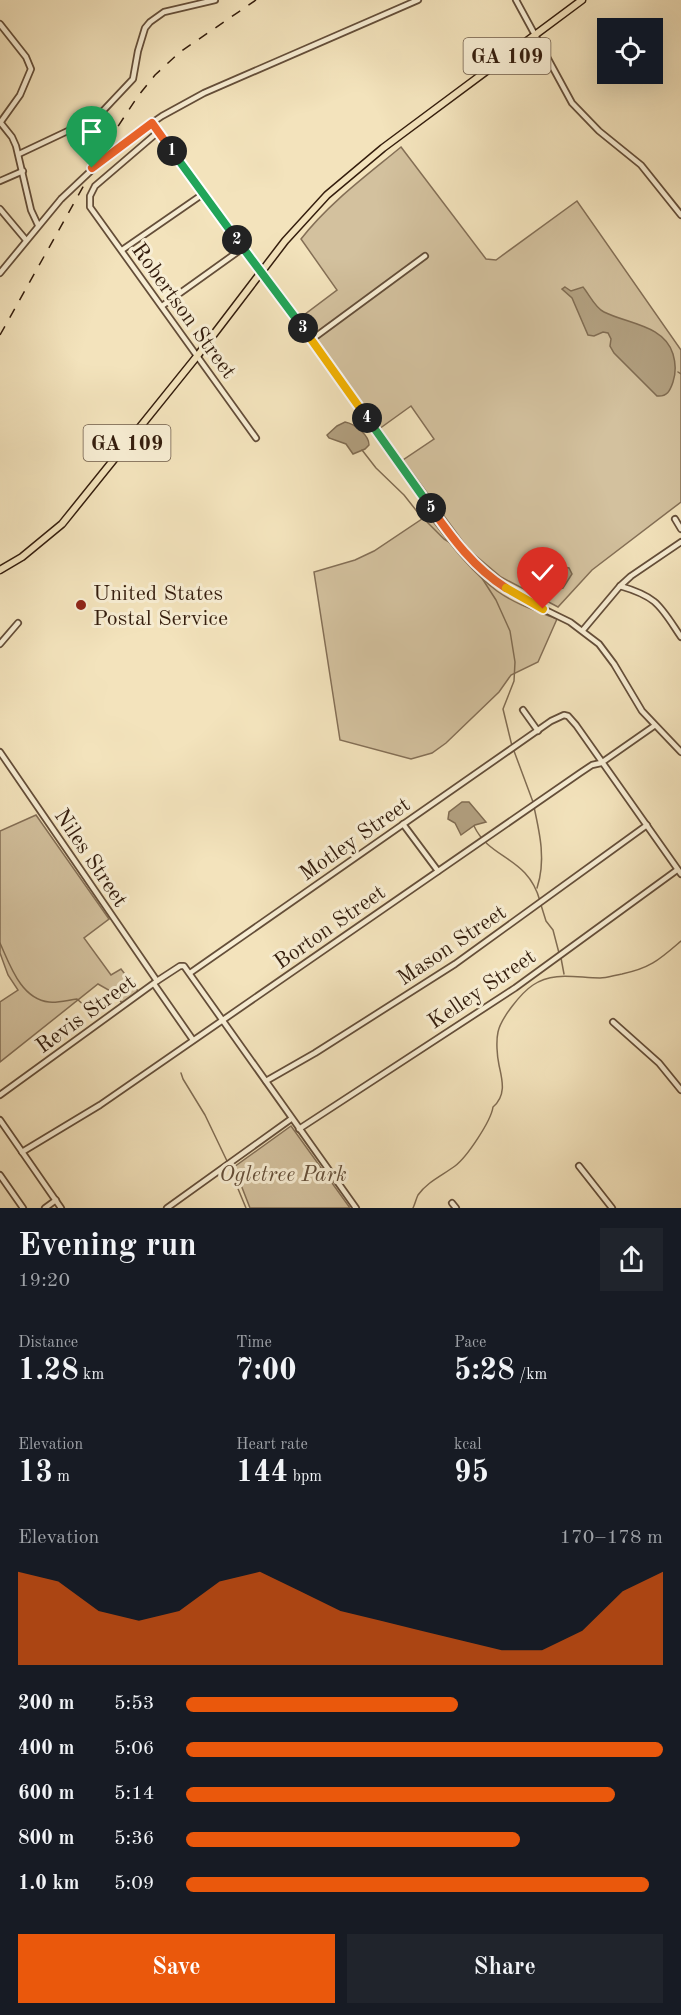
<!DOCTYPE html>
<html lang="en">
<head>
<meta charset="utf-8">
<style>
	body { margin:0; font-family:"Old Standard TT",serif; background:#20242c; color:#f1f3f6; height:100vh; display:flex; flex-direction:column; font-size:22px; white-space:nowrap }
	* { box-sizing:border-box; margin:0 }
	p { font-size:20px; color:#9ea1a6 }
	.icon { flex:none; width:33px; height:33px; fill:none; stroke:currentColor; stroke-width:2; stroke-linecap:round; stroke-linejoin:round }
	.map { position:relative; height:1208px; overflow:hidden }
	.details { display:flex; flex-direction:column; background:#171b24; flex:1 }
	.details>* { flex:none }
	.buttons { position:absolute; left:597px; top:18px; display:grid; gap:12px }
	.buttons a { display:grid; place-items:center; width:66px; height:66px; border-radius:0px; background:#171b24; box-shadow:0 6px 24px #0002; font-size:30px }
	.pin { position:absolute; display:grid; place-items:center; width:51px; height:51px; color:#fff; margin:-62px -26px; border-radius:50% 50% 50% 0; rotate:-45deg; box-shadow:0 0 6px #0007 }
	.pin .icon { rotate:45deg }
	.km { position:absolute; width:30px; height:30px; margin:-15px; border-radius:50%; background:#222; color:#fff; font-size:16px; line-height:30px; text-align:center }
	.round { display:grid; place-items:center; flex:none; width:63px; height:63px; border-radius:0px; background:#20242c }
	.headline { display:flex; align-items:center; justify-content:space-between; height:102px; padding:0 18px }
	h1 { font-size:33px; font-weight:600; line-height:45px }
	.figures { display:grid; grid-template-columns:repeat(3,1fr); gap:9px; height:102px; padding:6px 18px }
	.figures div { display:grid; align-content:center }
	.figures b { font-size:30px; font-weight:600 }
	.figures small { font-size:16px; font-weight:400 }
	.figures p { font-size:16px }
	.chart { height:168px; padding:12px 18px }
	.chart p { display:flex; justify-content:space-between }
	.chart svg { width:100%; height:108px; margin-top:6px; fill:#ea580c; opacity:.7 }
	.action { display:flex; gap:12px; margin-top:auto; padding:12px 18px }
	.action a { flex:1; height:69px; border-radius:0px; background:#ea580c; color:#fff; font-size:24px; font-weight:600; line-height:69px; text-align:center }
	.action a+a { background:#20242c; color:#f1f3f6 }
	ul { padding:0 18px; list-style:none; font-size:20px }
	li { display:grid; grid-template-columns:96px 72px 1fr; align-items:center; height:45px }
	li i { height:15px; border-radius:8px; background:#ea580c }
	.map>svg:first-child { display:block }
	.green { fill:#d3c19e; stroke:#846f56; stroke-width:1.5 }
	.water { fill:#b2a080; stroke:#806c52; stroke-width:1.5 }
	.lines { fill:none; stroke-linecap:round; stroke-linejoin:round }
	.stream { stroke:#806c52; stroke-width:1.5 }
	.minor-casing { stroke:#644e39; stroke-width:8 }
	.highway-casing { stroke:#341d0d; stroke-width:9 }
	.minor { stroke:#f7edd3; stroke-width:4.5 }
	.highway { stroke:#f3e3bc; stroke-width:6 }
	.rail { stroke:#341d0d; stroke-width:1.5; stroke-dasharray:10 10; stroke-linecap:butt }
	.minor-bridge-casing { stroke:#644e39; stroke-width:8; stroke-linecap:butt }
	.minor-bridge { stroke:#f7edd3; stroke-width:4.5 }
	.split-1-casing { stroke:#fff; stroke-width:12 }
	.split-2-casing { stroke:#fff; stroke-width:12 }
	.split-3-casing { stroke:#fff; stroke-width:12 }
	.split-4-casing { stroke:#fff; stroke-width:12 }
	.split-5-casing { stroke:#fff; stroke-width:12 }
	.split-6-casing { stroke:#fff; stroke-width:12 }
	.split-7-casing { stroke:#fff; stroke-width:12 }
	.split-1 { stroke:#f0652b; stroke-width:8 }
	.split-2 { stroke:#22a559; stroke-width:8 }
	.split-3 { stroke:#22a559; stroke-width:8 }
	.split-4 { stroke:#f5b400; stroke-width:8 }
	.split-5 { stroke:#22a559; stroke-width:8 }
	.split-6 { stroke:#f0652b; stroke-width:8 }
	.split-7 { stroke:#f5b400; stroke-width:8 }
	.poi-dot { fill:#8f2418; stroke:#f7edd3; stroke-width:2 }
	.labels { text-anchor:middle; stroke-width:6; stroke-linejoin:round; paint-order:stroke }
	.shield { fill:#f7edd3; stroke:#6e5b48; stroke-width:1.5 }
	.shield-label { font-size:21px; font-weight:bold; fill:#341d0d }
	.street-label { font-size:22px; fill:#341d0d; stroke:#f7edd3 }
	.poi-label { font-size:22px; fill:#341d0d; stroke:#f7edd3; text-anchor:start }
	.park-label { font-size:22px; font-style:italic; fill:#644e38; stroke:#f7edd3 }
</style>
</head>
<body>
<div class="map">
<svg width="681" height="1208" viewBox="0 0 681 1208">
	<rect width="100%" height="100%" fill="#f3e3bc"/>
	<filter id="stains"><feTurbulence type="fractalNoise" baseFrequency=".00333" numOctaves="4"/><feColorMatrix values="0 0 0 0 .2 0 0 0 0 .09 0 0 0 0 .02 0 0 0 .5 -.17"/></filter>
	<radialGradient id="worn" r=".72"><stop offset=".6" stop-color="#630" stop-opacity="0"/><stop offset="1" stop-color="#630" stop-opacity=".3"/></radialGradient>
	<g class="green">
		<path d="M401,147L486,259L496,260L577,201L681,350V502L592,570L558,607L501,577L469,550L403,460L434,439L411,406L379,429L300,318L337,290L301,239C329,203 366,176 401,147Z"/>
		<path d="M428,515C449,542 469,570 497,591C515,604 537,611 557,619L538,662L511,675L499,692L446,743L432,753L411,759L340,740L314,572L355,560L374,551Z"/>
		<polygon points="36,815 109,919 84,938 111,975 121,969 138,991 122,1003 114,993 98,984 0,1062 0,1002 18,990 8,975 0,953 0,831"/>
		<polygon points="291,1126 350,1208 250,1208 234,1167"/>
	</g>
	<g class="water">
		<path d="M565,287L571,291L583,287C589,294 595,308 604,312C628,324 664,325 673,354C676,364 676,373 673,382C670,391 667,397 657,396L614,353L610,346L611,339L608,333L603,332L594,336L588,335L572,298L562,289Z"/>
		<path d="M345,422C355,424 369,435 369,445L365,449L353,454L346,444L329,438L327,435L337,426Z"/>
		<polygon points="564,567 569,568 572,574 563,588 556,590 552,586 555,576"/>
		<polygon points="462,802 469,802 486,822 475,825 461,835 455,823 448,819 449,812"/>
	</g>
	<g class="lines">
		<g class="stream">
			<polyline points="678,372 681,374"/>
			<polyline points="362,450 376,468 404,495 419,514 444,539 454,545 478,572 496,600 510,631 515,662 514,681 503,709 512,746"/>
			<polyline points="514,751 533,802"/>
			<path d="M534,807C540,834 546,861 537,888"/>
			<path d="M474,826C490,860 528,856 540,901"/>
			<polyline points="541,905 546,921 553,930 559,953"/>
			<path d="M0,943C10,965 21,999 49,1002C58,1003 68,1000 77,999L96,1016"/>
			<polyline points="561,958 564,974"/>
			<polyline points="181,1073 183,1079 205,1115 227,1161"/>
			<polyline points="229,1167 246,1208"/>
			<path d="M413,1208C415,1204 416,1199 418,1195C427,1182 443,1175 455,1166C467,1157 491,1121 493,1107C507,1095 502,1079 499,1065C497,1056 496,1041 498,1032C501,1018 521,993 533,985C553,971 577,978 600,978C607,978 615,975 622,974C651,968 660,959 681,941"/>
		</g>
		<defs>
			<g id="minor">
				<polyline points="516,0 572,103 599,131 641,165 681,215"/>
				<polyline points="0,24 26,57 31,69 20,95 0,123"/>
				<polyline points="0,122 12,137 16,146 31,210 38,225"/>
				<polyline points="152,122 466,555 496,581 529,602 570,622 599,644 614,664 642,711 681,752"/>
				<polyline points="158,132 95,186 90,196 90,207 256,438"/>
				<polyline points="114,149 162,116 204,93 418,0"/>
				<polyline points="19,154 91,120 100,114 133,79 138,51 145,28 150,22 164,12 215,0"/>
				<polyline points="0,181 23,171"/>
				<polyline points="0,209 26,240"/>
				<polyline points="122,250 203,194"/>
				<polyline points="0,273 61,199"/>
				<polyline points="162,306 243,248"/>
				<polyline points="311,340 425,256"/>
				<polyline points="675,519 681,529"/>
				<path d="M620,586C658,597 660,606 681,637"/>
				<polyline points="583,630 620,586 631,576 681,542"/>
				<polyline points="0,644 18,623"/>
				<polyline points="523,710 538,731"/>
				<polyline points="0,752 157,981"/>
				<polyline points="403,824 438,871"/>
				<polyline points="190,973 551,721 564,715 568,716 576,725 681,874"/>
				<polyline points="154,984 193,1040"/>
				<polyline points="613,1022 659,1063 681,1090"/>
				<polyline points="266,1081 315,1053 455,964 647,825"/>
				<polyline points="0,1095 157,981 180,966 184,966 356,1208"/>
				<polyline points="0,1120 61,1208"/>
				<polyline points="299,1129 515,988 677,870"/>
				<polyline points="22,1152 100,1105 580,773 592,765 601,763 654,726"/>
				<polyline points="579,1166 612,1208"/>
				<polyline points="0,1175 23,1208"/>
				<polyline points="452,1203 456,1208"/>
				<polyline points="45,1208 56,1200"/>
				<polyline points="167,1208 291,1119"/>
			</g>
			<polyline id="highway" points="0,570 22,557 62,524 198,355 285,241 327,195 383,148 582,0"/>
		</defs>
		<use href="#minor" class="minor-casing"/>
		<use href="#highway" class="highway-casing"/>
		<use href="#minor" class="minor"/>
		<use href="#highway" class="highway"/>
		<polyline class="rail" points="0,335 111,137 138,96 155,75 180,52 256,0"/>
		<defs>
			<polyline id="minor-bridge" points="61,199 114,149"/>
		</defs>
		<use href="#minor-bridge" class="minor-bridge-casing"/>
		<use href="#minor-bridge" class="minor-bridge"/>
	</g>
	<g class="lines">
		<defs>
			<polyline id="split-1" points="92,168 152,123 172,151"/>
			<polyline id="split-2" points="172,151 237,240"/>
			<polyline id="split-3" points="237,240 303,328"/>
			<polyline id="split-4" points="303,328 367,418"/>
			<polyline id="split-5" points="367,418 431,508"/>
			<path id="split-6" d="M431,508C452,538 474,568 506,588"/>
			<polyline id="split-7" points="506,588 543,609"/>
		</defs>
		<use href="#split-1" class="split-1-casing"/>
		<use href="#split-2" class="split-2-casing"/>
		<use href="#split-3" class="split-3-casing"/>
		<use href="#split-4" class="split-4-casing"/>
		<use href="#split-5" class="split-5-casing"/>
		<use href="#split-6" class="split-6-casing"/>
		<use href="#split-7" class="split-7-casing"/>
		<use href="#split-1" class="split-1"/>
		<use href="#split-2" class="split-2"/>
		<use href="#split-3" class="split-3"/>
		<use href="#split-4" class="split-4"/>
		<use href="#split-5" class="split-5"/>
		<use href="#split-6" class="split-6"/>
		<use href="#split-7" class="split-7"/>
	</g>
	<circle class="poi-dot" cx="81" cy="605" r="6"/>
	<g class="labels">
		<g class="shield">
			<rect x="463.5" y="38" width="87" height="36" rx="4.5"/>
			<rect x="83.5" y="425" width="87" height="36" rx="4.5"/>
		</g>
		<g class="shield-label">
			<text x="507" y="63">GA 109</text>
			<text x="127" y="450">GA 109</text>
		</g>
		<g class="street-label">
			<text transform="translate(185 310) rotate(54)" y="8">Robertson Street</text>
			<text transform="translate(354 838) rotate(-35)" y="8">Motley Street</text>
			<text transform="translate(92 857) rotate(56)" y="8">Niles Street</text>
			<text transform="translate(329 926) rotate(-35)" y="8">Borton Street</text>
			<text transform="translate(451 944) rotate(-34)" y="8">Mason Street</text>
			<text transform="translate(481 988) rotate(-34)" y="8">Kelley Street</text>
			<text transform="translate(85 1013) rotate(-36)" y="8">Revis Street</text>
		</g>
		<g class="poi-label">
			<text x="93" y="600">United States<tspan x="93" dy="25">Postal Service</tspan></text>
		</g>
		<g class="park-label">
			<text x="283" y="1181">Ogletree Park</text>
		</g>
	</g>
	<rect width="100%" height="100%" filter="url(#stains)"/>
	<rect width="100%" height="100%" fill="url(#worn)"/>
</svg>
<div class="buttons">
<a><svg class="icon" aria-label="locate" viewBox="0 0 24 24"><circle cx="12" cy="12" r="6"/><path d="M12 2v4M12 18v4M2 12h4M18 12h4"/></svg></a>
</div>
<div class="pin" style="left:92px;top:168px;background:#1e9e55"><svg class="icon" aria-label="arrive" viewBox="0 0 24 24"><path d="M6 21V4h12l-3 4 3 4H6"/></svg></div>
<div class="pin" style="left:543px;top:609px;background:#d93025"><svg class="icon" aria-label="check" viewBox="0 0 24 24"><path d="M5 12l5 5 9-10"/></svg></div>
<b class="km" style="left:172px;top:151px">1</b>
<b class="km" style="left:237px;top:240px">2</b>
<b class="km" style="left:303px;top:328px">3</b>
<b class="km" style="left:367px;top:418px">4</b>
<b class="km" style="left:431px;top:508px">5</b>
</div>
<section class="details">
<div class="headline"><div><h1>Evening run</h1><p>19:20</p></div><a class="round"><svg class="icon" aria-label="share" viewBox="0 0 24 24"><path d="M12 15V3M7 8l5-5 5 5M5 13v7h14v-7"/></svg></a></div>
<div class="figures">
<div><p>Distance</p><b>1.28<small> km</small></b></div>
<div><p>Time</p><b>7:00</b></div>
<div><p>Pace</p><b>5:28<small> /km</small></b></div>
</div>
<div class="figures">
<div><p>Elevation</p><b>13<small> m</small></b></div>
<div><p>Heart rate</p><b>144<small> bpm</small></b></div>
<div><p>kcal</p><b>95</b></div>
</div>
<div class="chart"><p><span>Elevation</span>170–178 m</p>
<svg viewBox="0 0 160 44" preserveAspectRatio="none"><path d="M0 44V6L10 10L20 22L30 26L40 22L50 10L60 6L70 14L80 22L90 26L100 30L110 34L120 38L130 38L140 30L150 14L160 6V44z"/></svg>
</div>
<ul>
<li><b>200 m</b>5:53<i style="width:57%"></i></li>
<li><b>400 m</b>5:06<i style="width:100%"></i></li>
<li><b>600 m</b>5:14<i style="width:90%"></i></li>
<li><b>800 m</b>5:36<i style="width:70%"></i></li>
<li><b>1.0 km</b>5:09<i style="width:97%"></i></li>
</ul>
<div class="action"><a>Save</a><a>Share</a></div>
</section>
</body>
</html>
